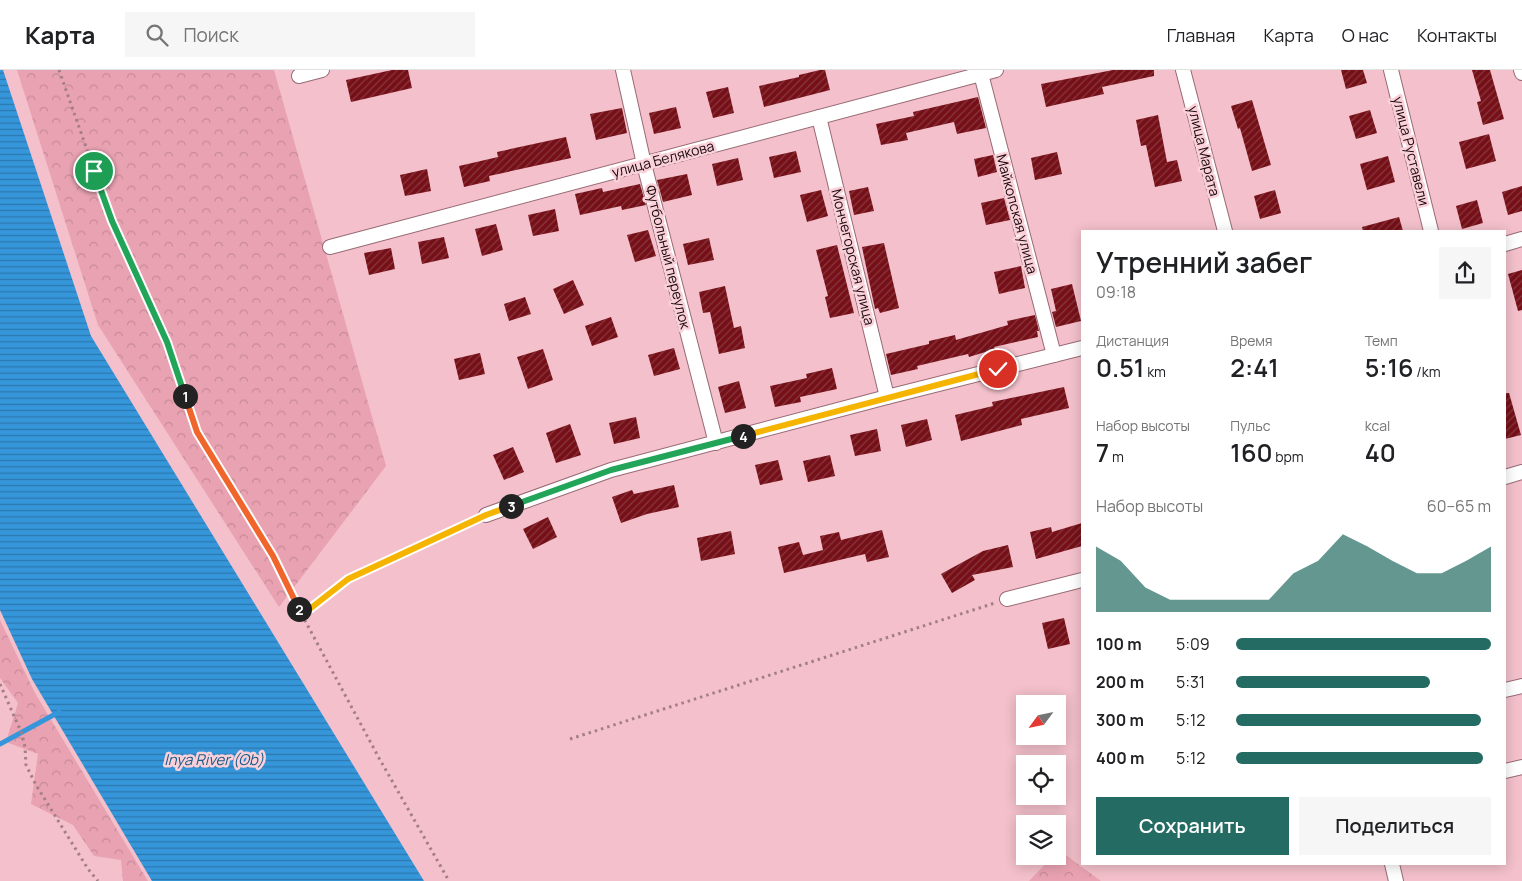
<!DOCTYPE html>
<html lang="ru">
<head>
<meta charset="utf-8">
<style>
	body { margin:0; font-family:Manrope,sans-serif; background:#f6f6f6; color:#202124; height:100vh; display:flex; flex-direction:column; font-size:19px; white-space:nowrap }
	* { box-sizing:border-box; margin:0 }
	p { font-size:16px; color:#757577 }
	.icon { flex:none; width:28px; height:28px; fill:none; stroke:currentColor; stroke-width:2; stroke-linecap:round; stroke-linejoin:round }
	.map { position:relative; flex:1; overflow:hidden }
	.sheet { position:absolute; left:1081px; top:160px; width:425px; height:635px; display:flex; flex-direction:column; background:#fff; border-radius:0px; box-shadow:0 2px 12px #0003 }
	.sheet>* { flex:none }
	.needle { width:32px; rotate:237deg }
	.buttons { position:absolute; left:1016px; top:625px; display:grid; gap:10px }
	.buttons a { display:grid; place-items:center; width:50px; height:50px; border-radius:0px; background:#fff; box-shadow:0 2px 12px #0003; font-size:25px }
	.pin { position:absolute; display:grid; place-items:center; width:42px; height:42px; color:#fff; margin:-21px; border:2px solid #fff; border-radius:50%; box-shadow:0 1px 5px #0007 }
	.km { position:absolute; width:25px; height:25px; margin:-12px; border-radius:50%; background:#222; color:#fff; font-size:14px; line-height:25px; text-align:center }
	.round { display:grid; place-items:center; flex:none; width:52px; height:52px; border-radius:0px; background:#f6f6f6 }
	.head { display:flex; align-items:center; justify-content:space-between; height:85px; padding:0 15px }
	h1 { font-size:28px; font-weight:600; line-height:38px }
	.metrics { display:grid; grid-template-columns:repeat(3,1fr); gap:8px; height:85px; padding:5px 15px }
	.metrics div { display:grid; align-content:center }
	.metrics b { font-size:25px; font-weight:600 }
	.metrics small { font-size:14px; font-weight:400 }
	.metrics p { font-size:14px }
	.chart { height:140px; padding:10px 15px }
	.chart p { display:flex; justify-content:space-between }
	.chart svg { width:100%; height:90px; margin-top:5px; fill:#246c63; opacity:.7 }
	.primary-button { display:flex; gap:10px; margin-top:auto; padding:10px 15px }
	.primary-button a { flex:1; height:58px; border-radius:0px; background:#246c63; color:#fff; font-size:20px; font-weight:600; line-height:58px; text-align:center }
	.primary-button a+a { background:#f6f6f6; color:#202124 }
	ul { padding:0 15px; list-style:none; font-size:16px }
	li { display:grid; grid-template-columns:80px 60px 1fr; align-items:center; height:38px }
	li i { height:12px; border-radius:6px; background:#246c63 }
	header { display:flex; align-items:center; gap:30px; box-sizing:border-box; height:70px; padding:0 25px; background:#fff; border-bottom:1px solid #e0e0e0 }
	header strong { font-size:24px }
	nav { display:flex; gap:28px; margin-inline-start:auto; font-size:18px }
	.search { width:350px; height:45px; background:#f6f6f6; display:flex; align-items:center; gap:12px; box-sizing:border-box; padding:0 18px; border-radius:0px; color:#757577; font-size:19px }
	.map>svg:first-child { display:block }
	.forest { fill:url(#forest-crowns) }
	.water { fill:url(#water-rules) }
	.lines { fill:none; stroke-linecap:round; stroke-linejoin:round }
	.stream { stroke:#3596da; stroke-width:5 }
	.building { fill:url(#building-hatch) }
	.street-casing { stroke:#986b75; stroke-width:16 }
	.path { stroke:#a47e86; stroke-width:3; stroke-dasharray:2.5 4; stroke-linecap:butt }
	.street { stroke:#fff; stroke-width:14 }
	.split-1-casing { stroke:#fff; stroke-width:10 }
	.split-2-casing { stroke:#fff; stroke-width:10 }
	.split-3-casing { stroke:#fff; stroke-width:10 }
	.split-4-casing { stroke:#fff; stroke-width:10 }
	.split-5-casing { stroke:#fff; stroke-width:10 }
	.split-1 { stroke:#22a559; stroke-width:6 }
	.split-2 { stroke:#f0652b; stroke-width:6 }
	.split-3 { stroke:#f5b400; stroke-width:6 }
	.split-4 { stroke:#22a559; stroke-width:6 }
	.split-5 { stroke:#f5b400; stroke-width:6 }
	.labels { text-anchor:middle; stroke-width:5; stroke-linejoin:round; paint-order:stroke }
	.street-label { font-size:14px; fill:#16060a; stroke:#fad0d9 }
	.water-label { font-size:15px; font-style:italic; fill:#185b89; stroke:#fad0d9 }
</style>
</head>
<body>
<header>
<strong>Карта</strong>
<div class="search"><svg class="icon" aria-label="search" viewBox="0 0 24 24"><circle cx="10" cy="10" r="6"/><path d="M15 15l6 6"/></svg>Поиск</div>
<nav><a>Главная</a><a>Карта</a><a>О нас</a><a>Контакты</a></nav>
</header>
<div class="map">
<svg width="1522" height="811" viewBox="0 0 1522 811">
	<defs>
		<pattern id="forest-crowns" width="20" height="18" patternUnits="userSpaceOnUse" patternTransform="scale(1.25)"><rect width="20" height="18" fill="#e9a2b2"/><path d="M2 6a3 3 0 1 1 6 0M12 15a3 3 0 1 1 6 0" fill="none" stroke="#c78a98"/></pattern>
		<pattern id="water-rules" width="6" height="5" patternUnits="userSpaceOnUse" patternTransform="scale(1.25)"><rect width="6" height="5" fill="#3596da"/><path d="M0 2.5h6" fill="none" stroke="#2c78af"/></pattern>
		<pattern id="building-hatch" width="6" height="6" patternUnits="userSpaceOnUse" patternTransform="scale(1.25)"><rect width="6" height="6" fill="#760f17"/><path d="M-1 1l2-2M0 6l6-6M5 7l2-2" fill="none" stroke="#87383f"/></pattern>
	</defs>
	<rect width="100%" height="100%" fill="#f3c0cb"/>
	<g class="forest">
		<polygon points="17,0 274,0 386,396 279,537 98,255"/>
		<polygon points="0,550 35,623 148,811 123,811 121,790 94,786 73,755 31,734 38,684 6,672 18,633 0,608"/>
		<polygon points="1059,780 1101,811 1029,811 1053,786 1058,786 1058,782"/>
	</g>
	<polygon class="water" points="0,0 3,0 91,266 424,811 152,811 32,609 0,540"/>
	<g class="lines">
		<polyline class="stream" points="0,674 59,642"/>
	</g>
	<g class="building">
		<polygon points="392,0 408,0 412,18 351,32 346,10"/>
		<polygon points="820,0 825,0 830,20 764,37 759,16 799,7 799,5"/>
		<polygon points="1113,0 1154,0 1154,6 1102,17 1104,24 1046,37 1041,14"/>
		<polygon points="1341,0 1363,0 1367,13 1346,19"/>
		<polygon points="1472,0 1490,0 1504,49 1483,55 1477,32 1481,31"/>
		<polygon points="728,17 734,43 713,48 706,22"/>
		<polygon points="978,27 986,58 957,64 954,52 906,63 908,70 881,75 876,54 914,46 913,42"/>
		<polygon points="1252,30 1271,95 1252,101 1240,58 1238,59 1231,36"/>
		<polygon points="676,37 681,58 654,64 649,43"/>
		<polygon points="622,38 627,63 596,70 590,44"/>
		<polygon points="1370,40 1377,63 1356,69 1349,46"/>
		<polygon points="1158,45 1167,92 1177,90 1182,111 1155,117 1146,75 1141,76 1136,50"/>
		<polygon points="1489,64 1496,91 1466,99 1459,72"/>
		<polygon points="566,67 571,88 489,106 490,111 464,117 459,96 498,87 497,82"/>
		<polygon points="796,81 801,102 774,108 769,87"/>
		<polygon points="1057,82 1062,104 1035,110 1031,88"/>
		<polygon points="993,85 997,102 978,107 974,89"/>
		<polygon points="1388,86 1395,112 1367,120 1360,94"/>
		<polygon points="738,88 743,110 717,116 712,94"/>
		<polygon points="427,99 431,121 405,126 400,105"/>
		<polygon points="687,104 692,125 663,132 657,110"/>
		<polygon points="640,114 646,135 622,140 621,136 580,145 575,124 602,118 603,122"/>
		<polygon points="1522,116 1522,141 1508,145 1502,122"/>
		<polygon points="868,117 874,141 854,145 849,121"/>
		<polygon points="821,120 828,146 807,152 800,125"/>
		<polygon points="1275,120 1281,143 1260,149 1254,126"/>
		<polygon points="1004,128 1010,150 986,155 981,133"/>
		<polygon points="1477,130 1483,153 1462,159 1456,136"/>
		<polygon points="555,139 559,161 533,166 528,145"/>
		<polygon points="1399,147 1403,161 1363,161 1362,157"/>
		<polygon points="496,154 503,180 482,186 475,159"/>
		<polygon points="648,160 656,186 635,192 627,165"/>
		<polygon points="444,167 449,188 422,194 418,172"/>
		<polygon points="709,168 714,190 688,195 683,174"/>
		<polygon points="884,173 899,238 880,243 878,238 875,239 862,177"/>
		<polygon points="837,175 854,243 830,248 825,227 828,226 816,180"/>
		<polygon points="391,178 395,199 369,205 364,183"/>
		<polygon points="1021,196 1025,218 999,224 994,202"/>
		<polygon points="1522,200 1522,240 1518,241 1508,204"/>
		<polygon points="573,210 584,235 564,244 553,219"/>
		<polygon points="1072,214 1081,251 1056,257 1052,242 1056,241 1051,219"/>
		<polygon points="725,216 734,258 741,256 745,278 719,284 710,242 703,243 699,222"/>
		<polygon points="525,227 531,244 509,251 504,234"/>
		<polygon points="1035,245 1039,261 1037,261 1038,267 994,277 995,279 969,287 968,284 917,296 918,299 891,305 886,284 929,274 929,271 955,265 956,270 1008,255 1007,251"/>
		<polygon points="611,247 618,267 592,276 585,256"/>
		<polygon points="674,278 680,299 654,306 648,285"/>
		<polygon points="543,279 553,310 528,319 517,287"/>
		<polygon points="480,283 485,304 459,310 454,289"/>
		<polygon points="832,298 837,319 800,327 801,332 775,337 770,316 807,308 806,304"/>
		<polygon points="739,311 746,338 725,343 718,317"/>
		<polygon points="1064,317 1069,338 1021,349 1022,355 961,371 955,345 993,336 992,332"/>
		<polygon points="1505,323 1509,323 1521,365 1505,369"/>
		<polygon points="636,347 640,368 614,374 609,353"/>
		<polygon points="927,349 932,370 906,377 901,355"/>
		<polygon points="570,354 581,385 556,393 546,363"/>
		<polygon points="877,359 881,381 855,386 850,365"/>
		<polygon points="513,377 524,402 504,410 493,385"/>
		<polygon points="830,385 835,406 808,412 803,391"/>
		<polygon points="778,390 783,410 760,415 755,395"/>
		<polygon points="674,415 679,437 647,444 621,453 612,427 632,420 634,424"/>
		<polygon points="548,447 557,467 533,479 523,459"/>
		<polygon points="1082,453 1082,476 1036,489 1030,462 1051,457 1052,462"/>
		<polygon points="882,460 889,487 867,492 865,484 784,503 778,477 799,472 803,485 823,480 820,466 839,462 841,470"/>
		<polygon points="731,461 735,484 701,491 697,468"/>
		<polygon points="1008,475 1013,497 972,505 975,510 952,523 941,504 983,481"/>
		<polygon points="1064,548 1070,574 1048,579 1042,553"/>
	</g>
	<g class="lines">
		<defs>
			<g id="street">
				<polyline points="623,0 644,94 716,373"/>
				<polyline points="1183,0 1225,161"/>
				<polyline points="1391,0 1431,161"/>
				<polyline points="1521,0 1522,3"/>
				<polyline points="981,4 1054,285"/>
				<polyline points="299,6 322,0"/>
				<polyline points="819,47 887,327"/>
				<polyline points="1505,174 1522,169"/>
				<polyline points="330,177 996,0"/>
				<polyline points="1505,407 1522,402"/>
				<polyline points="486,445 611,400 887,327 1082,278"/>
				<polyline points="1007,529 1082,510"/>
				<polyline points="1505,620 1522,616"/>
				<polyline points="1505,701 1522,697"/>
				<polyline points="1392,794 1396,811"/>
			</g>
		</defs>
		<use href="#street" class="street-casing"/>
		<g class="path">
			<polyline points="59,0 112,151 167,272 197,362 273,487 302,545 379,688 449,811"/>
			<polyline points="302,545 348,509 474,451"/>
			<polyline points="0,614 22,664 25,677 26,695 36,715 88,799 98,811"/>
			<polyline points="570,669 995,533"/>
		</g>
		<use href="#street" class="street"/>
	</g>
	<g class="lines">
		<defs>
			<polyline id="split-1" points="94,101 112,151 167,272 185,326"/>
			<polyline id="split-2" points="185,326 197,362 273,486 299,539"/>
			<polyline id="split-3" points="299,539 302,545 348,509 486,445 511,436"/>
			<polyline id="split-4" points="511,436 611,400 743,366"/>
			<polyline id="split-5" points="743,366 998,299"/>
		</defs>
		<use href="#split-1" class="split-1-casing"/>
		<use href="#split-2" class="split-2-casing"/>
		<use href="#split-3" class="split-3-casing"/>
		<use href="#split-4" class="split-4-casing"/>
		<use href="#split-5" class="split-5-casing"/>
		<use href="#split-1" class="split-1"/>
		<use href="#split-2" class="split-2"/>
		<use href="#split-3" class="split-3"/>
		<use href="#split-4" class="split-4"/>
		<use href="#split-5" class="split-5"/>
	</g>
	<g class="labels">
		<g class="street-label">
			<text transform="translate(1204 81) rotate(76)" y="5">улица Марата</text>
			<text transform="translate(1411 81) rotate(76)" y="5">улица Руставели</text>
			<text transform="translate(663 89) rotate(-15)" y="5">улица Белякова</text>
			<text transform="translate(1017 144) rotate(75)" y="5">Майкопская улица</text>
			<text transform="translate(668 187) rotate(76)" y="5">Футбольный переулок</text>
			<text transform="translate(853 187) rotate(76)" y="5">Мончегорская улица</text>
		</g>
		<g class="water-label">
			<text x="214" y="695">Inya River (Ob)</text>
		</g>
	</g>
</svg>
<div class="buttons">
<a><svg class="needle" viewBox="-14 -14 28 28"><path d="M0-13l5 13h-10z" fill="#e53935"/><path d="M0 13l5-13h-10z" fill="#757577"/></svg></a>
<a><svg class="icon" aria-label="locate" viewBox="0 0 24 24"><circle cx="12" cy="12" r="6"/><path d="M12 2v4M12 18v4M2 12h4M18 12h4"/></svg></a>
<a><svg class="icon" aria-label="layers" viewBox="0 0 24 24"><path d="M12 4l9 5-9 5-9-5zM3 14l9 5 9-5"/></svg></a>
</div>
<div class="pin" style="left:94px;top:101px;background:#1e9e55"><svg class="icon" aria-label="arrive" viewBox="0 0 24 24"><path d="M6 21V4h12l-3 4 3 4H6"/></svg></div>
<div class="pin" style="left:998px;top:299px;background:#d93025"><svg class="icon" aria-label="check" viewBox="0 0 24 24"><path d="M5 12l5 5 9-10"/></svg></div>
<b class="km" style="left:185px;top:326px">1</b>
<b class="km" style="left:299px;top:539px">2</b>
<b class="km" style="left:511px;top:436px">3</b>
<b class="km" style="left:743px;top:366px">4</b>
<section class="sheet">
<div class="head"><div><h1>Утренний забег</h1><p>09:18</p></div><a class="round"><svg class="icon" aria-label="share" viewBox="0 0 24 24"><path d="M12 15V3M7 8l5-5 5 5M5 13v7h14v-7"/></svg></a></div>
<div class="metrics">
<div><p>Дистанция</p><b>0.51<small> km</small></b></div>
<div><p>Время</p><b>2:41</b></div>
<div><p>Темп</p><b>5:16<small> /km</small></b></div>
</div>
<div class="metrics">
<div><p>Набор высоты</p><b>7<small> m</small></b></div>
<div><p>Пульс</p><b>160<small> bpm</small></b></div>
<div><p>kcal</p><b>40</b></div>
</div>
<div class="chart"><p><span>Набор высоты</span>60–65 m</p>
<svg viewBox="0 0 160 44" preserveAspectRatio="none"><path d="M0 44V12L10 19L20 32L30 38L40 38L50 38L60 38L70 38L80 25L90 19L100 6L110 12L120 19L130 25L140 25L150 19L160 12V44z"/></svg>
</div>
<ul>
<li><b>100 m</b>5:09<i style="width:100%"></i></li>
<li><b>200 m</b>5:31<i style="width:76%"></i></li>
<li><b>300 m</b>5:12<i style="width:96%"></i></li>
<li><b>400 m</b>5:12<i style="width:97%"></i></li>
</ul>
<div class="primary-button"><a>Сохранить</a><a>Поделиться</a></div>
</section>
</div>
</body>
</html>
